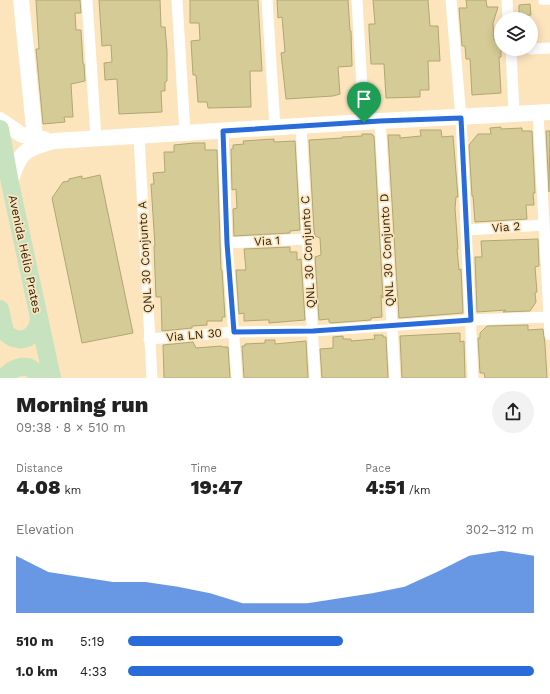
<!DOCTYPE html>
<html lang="en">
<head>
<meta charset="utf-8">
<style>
	body { margin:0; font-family:"Work Sans",sans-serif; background:#f2f2f2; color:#222; height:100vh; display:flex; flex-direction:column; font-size:15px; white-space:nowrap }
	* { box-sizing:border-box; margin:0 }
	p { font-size:13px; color:#767676 }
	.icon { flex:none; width:22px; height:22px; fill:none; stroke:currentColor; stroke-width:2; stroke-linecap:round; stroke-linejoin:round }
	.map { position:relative; height:378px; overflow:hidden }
	.drawer { display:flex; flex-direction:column; background:#fff; flex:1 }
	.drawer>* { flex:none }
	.buttons { position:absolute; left:494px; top:12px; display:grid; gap:8px }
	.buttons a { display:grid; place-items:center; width:44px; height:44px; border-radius:50%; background:#fff; box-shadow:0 2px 10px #0003; font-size:20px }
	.pin { position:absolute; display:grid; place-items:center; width:34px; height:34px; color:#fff; margin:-41px -17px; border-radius:50% 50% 50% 0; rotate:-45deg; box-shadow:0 0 4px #0007 }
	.pin .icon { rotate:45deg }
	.round { display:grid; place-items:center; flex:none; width:42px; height:42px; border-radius:21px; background:#f2f2f2 }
	.headline { display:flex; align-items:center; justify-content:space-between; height:68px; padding:0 16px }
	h1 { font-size:22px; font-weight:800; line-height:30px }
	.figures { display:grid; grid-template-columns:repeat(3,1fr); gap:6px; height:68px; padding:4px 16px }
	.figures div { display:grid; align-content:center }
	.figures b { font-size:20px; font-weight:800 }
	.figures small { font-size:11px; font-weight:400 }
	.figures p { font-size:11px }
	.chart { height:112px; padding:8px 16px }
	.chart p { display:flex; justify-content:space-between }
	.chart svg { width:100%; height:72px; margin-top:4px; fill:#296cd9; opacity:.7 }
	ul { padding:0 16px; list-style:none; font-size:13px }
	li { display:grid; grid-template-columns:64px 48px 1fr; align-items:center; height:30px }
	li i { height:10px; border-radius:5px; background:#296cd9 }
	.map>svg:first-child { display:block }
	.building { fill:#d4cb96; stroke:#b0a773 }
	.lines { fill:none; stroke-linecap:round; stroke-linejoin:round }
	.lane { stroke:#fff; stroke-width:5.5 }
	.street { stroke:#fff; stroke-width:11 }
	.secondary { stroke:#fff; stroke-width:16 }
	.primary { stroke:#c6e2bf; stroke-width:18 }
	.route-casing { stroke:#fff; stroke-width:8 }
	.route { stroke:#296cd9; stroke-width:5 }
	.labels { text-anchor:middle; stroke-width:3.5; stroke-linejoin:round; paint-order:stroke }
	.street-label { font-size:12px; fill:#291f0c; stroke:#fce4bd }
</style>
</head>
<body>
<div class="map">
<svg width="550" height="378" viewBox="0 0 550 378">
	<rect width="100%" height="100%" fill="#fce4bd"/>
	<g class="building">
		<polygon points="36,0 80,0 81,13 75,13 76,30 81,30 83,64 84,64 85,81 71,84 73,117 64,117 65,122 43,124 36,49 39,49"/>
		<polygon points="99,0 160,0 161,27 165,27 167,51 167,81 165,82 165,91 161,91 162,112 119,114 117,79 105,80 104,63 112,62 111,45 102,46"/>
		<polygon points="190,0 258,0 262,71 250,71 251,107 208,108 207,102 198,102 196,75 193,75 191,41 200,40 199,23 190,23"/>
		<polygon points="277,0 348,0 350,31 351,31 352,66 338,67 340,94 333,96 286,99 281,53 285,52 282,17 278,18"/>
		<polygon points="373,0 428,0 430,26 438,26 440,61 428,61 429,90 420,90 420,97 386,98 384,64 371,64 369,30 369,24 375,24"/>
		<polygon points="466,0 486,0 487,7 498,7 493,23 494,40 501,40 501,57 499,57 501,93 472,95 470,59 466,59 465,46 462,46 459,8 467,8"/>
		<polygon points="530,4 531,15 519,16 519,5"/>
		<polygon points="501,127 501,129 522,128 522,131 532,131 535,193 533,193 534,205 526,205 527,219 475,222 473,196 472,196 469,145 478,134 491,134 490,128"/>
		<polygon points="420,130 441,130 442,137 453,136 458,197 456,197 455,208 458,249 457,249 459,270 461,269 463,313 399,318 388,135 400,135 400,138 421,136"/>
		<polygon points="546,131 550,131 549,192"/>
		<polygon points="362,134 372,134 373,136 374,136 383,298 381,295 382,317 371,318 371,320 331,323 329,322 329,319 319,320 315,257 321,255 320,238 315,236 314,230 309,140 342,138 342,137 362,136"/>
		<polygon points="274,139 274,142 295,141 300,230 290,231 290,233 234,236 233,209 237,208 236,189 232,190 231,149 233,149 233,145 244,144 243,141"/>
		<polygon points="194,143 205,143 205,150 217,150 221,270 222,270 225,317 222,317 222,321 207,321 207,325 192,326 192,328 162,331 161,297 156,297 154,246 155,246 151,184 154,184 153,173 165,172 164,152 174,152 174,145"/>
		<polygon points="100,175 133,333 82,343 52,198 63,182 69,181 69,179 82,176 82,179"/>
		<polygon points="538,239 539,266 535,267 537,292 535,293 536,302 530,311 503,312 506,310 477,312 475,257 482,257 481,241"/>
		<polygon points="290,247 290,252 297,252 297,260 301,259 305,320 269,323 269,320 265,320 244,321 244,313 239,314 236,270 246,270 244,249"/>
		<polygon points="528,325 528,330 543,329 545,344 547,378 485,378 484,373 480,373 478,338 480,338 480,333 487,326"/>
		<polygon points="460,333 460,342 464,341 465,378 402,378 400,336"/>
		<polygon points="374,335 383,335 383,337 386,337 388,378 322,378 320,349 333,348 333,337 343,336 343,339 351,339 351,341 375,339"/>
		<polygon points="265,340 275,340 275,344 306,341 308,378 244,378 242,346 245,346 245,344 265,343"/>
		<polygon points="193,342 196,348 221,346 223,347 228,347 230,378 164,378 163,345"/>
	</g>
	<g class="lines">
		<polyline class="lane" points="541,2 550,2"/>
		<g class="street">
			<polyline points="87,0 96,138"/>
			<polyline points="177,0 185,133"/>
			<polyline points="267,0 275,127"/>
			<polyline points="357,0 364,123"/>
			<polyline points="451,0 461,118 473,378"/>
			<polyline points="507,0 508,19"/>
			<polyline points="511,49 514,114"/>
			<polyline points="531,49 550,48"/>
			<polyline points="538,113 550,335"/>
			<polyline points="380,121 395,378"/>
			<polyline points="301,126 315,378"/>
			<polyline points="223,131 227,243 237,378"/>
			<polyline points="139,137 152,378"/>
			<polyline points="467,230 544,225"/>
			<polyline points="227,243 307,239"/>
			<polyline points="149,339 234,332 313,331 471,320 550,317"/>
		</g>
		<g class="secondary">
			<polyline points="21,0 35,138"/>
			<polyline points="0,120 22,135 44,139"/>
			<path d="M10,183C19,153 23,149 54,141L380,121L550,112"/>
		</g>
		<g class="primary">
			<polyline points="0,129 10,183 52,378"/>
			<path d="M0,309L5,332C19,346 36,339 39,320"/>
			<path d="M4,378C12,366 33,360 38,378"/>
		</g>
	</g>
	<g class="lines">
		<defs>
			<polygon id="route" points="461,118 471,320 313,331 234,332 227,243 223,131 380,121"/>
		</defs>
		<use href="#route" class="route-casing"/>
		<use href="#route" class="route"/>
	</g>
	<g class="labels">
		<g class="street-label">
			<text transform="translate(506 227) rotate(-4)" y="4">Via 2</text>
			<text transform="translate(267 241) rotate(-3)" y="4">Via 1</text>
			<text transform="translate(387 250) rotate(-93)" y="4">QNL 30 Conjunto D</text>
			<text transform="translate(308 252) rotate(-93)" y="4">QNL 30 Conjunto C</text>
			<text transform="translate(25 254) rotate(78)" y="4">Avenida Hélio Prates</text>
			<text transform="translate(145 257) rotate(-93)" y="4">QNL 30 Conjunto A</text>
			<text transform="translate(194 335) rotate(-5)" y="4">Via LN 30</text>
		</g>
	</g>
</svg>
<div class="buttons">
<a><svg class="icon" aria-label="layers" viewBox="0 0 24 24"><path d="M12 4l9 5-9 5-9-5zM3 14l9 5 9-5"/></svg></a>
</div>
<div class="pin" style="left:364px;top:123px;background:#1e9e55"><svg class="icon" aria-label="arrive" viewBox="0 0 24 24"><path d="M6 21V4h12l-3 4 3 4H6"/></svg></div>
</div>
<section class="drawer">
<div class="headline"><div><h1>Morning run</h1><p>09:38 · 8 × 510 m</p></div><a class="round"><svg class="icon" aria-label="share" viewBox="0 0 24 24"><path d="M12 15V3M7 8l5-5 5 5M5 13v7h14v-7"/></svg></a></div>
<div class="figures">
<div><p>Distance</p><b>4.08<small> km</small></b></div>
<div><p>Time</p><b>19:47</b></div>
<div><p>Pace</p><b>4:51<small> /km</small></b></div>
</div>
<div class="chart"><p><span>Elevation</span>302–312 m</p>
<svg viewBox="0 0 160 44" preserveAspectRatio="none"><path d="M0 44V9L10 19L20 22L30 25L40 25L50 28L60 32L70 38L80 38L90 38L100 35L110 32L120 28L130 19L140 9L150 6L160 9V44z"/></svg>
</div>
<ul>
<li><b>510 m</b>5:19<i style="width:53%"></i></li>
<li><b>1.0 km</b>4:33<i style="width:100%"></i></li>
</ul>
</section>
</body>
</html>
